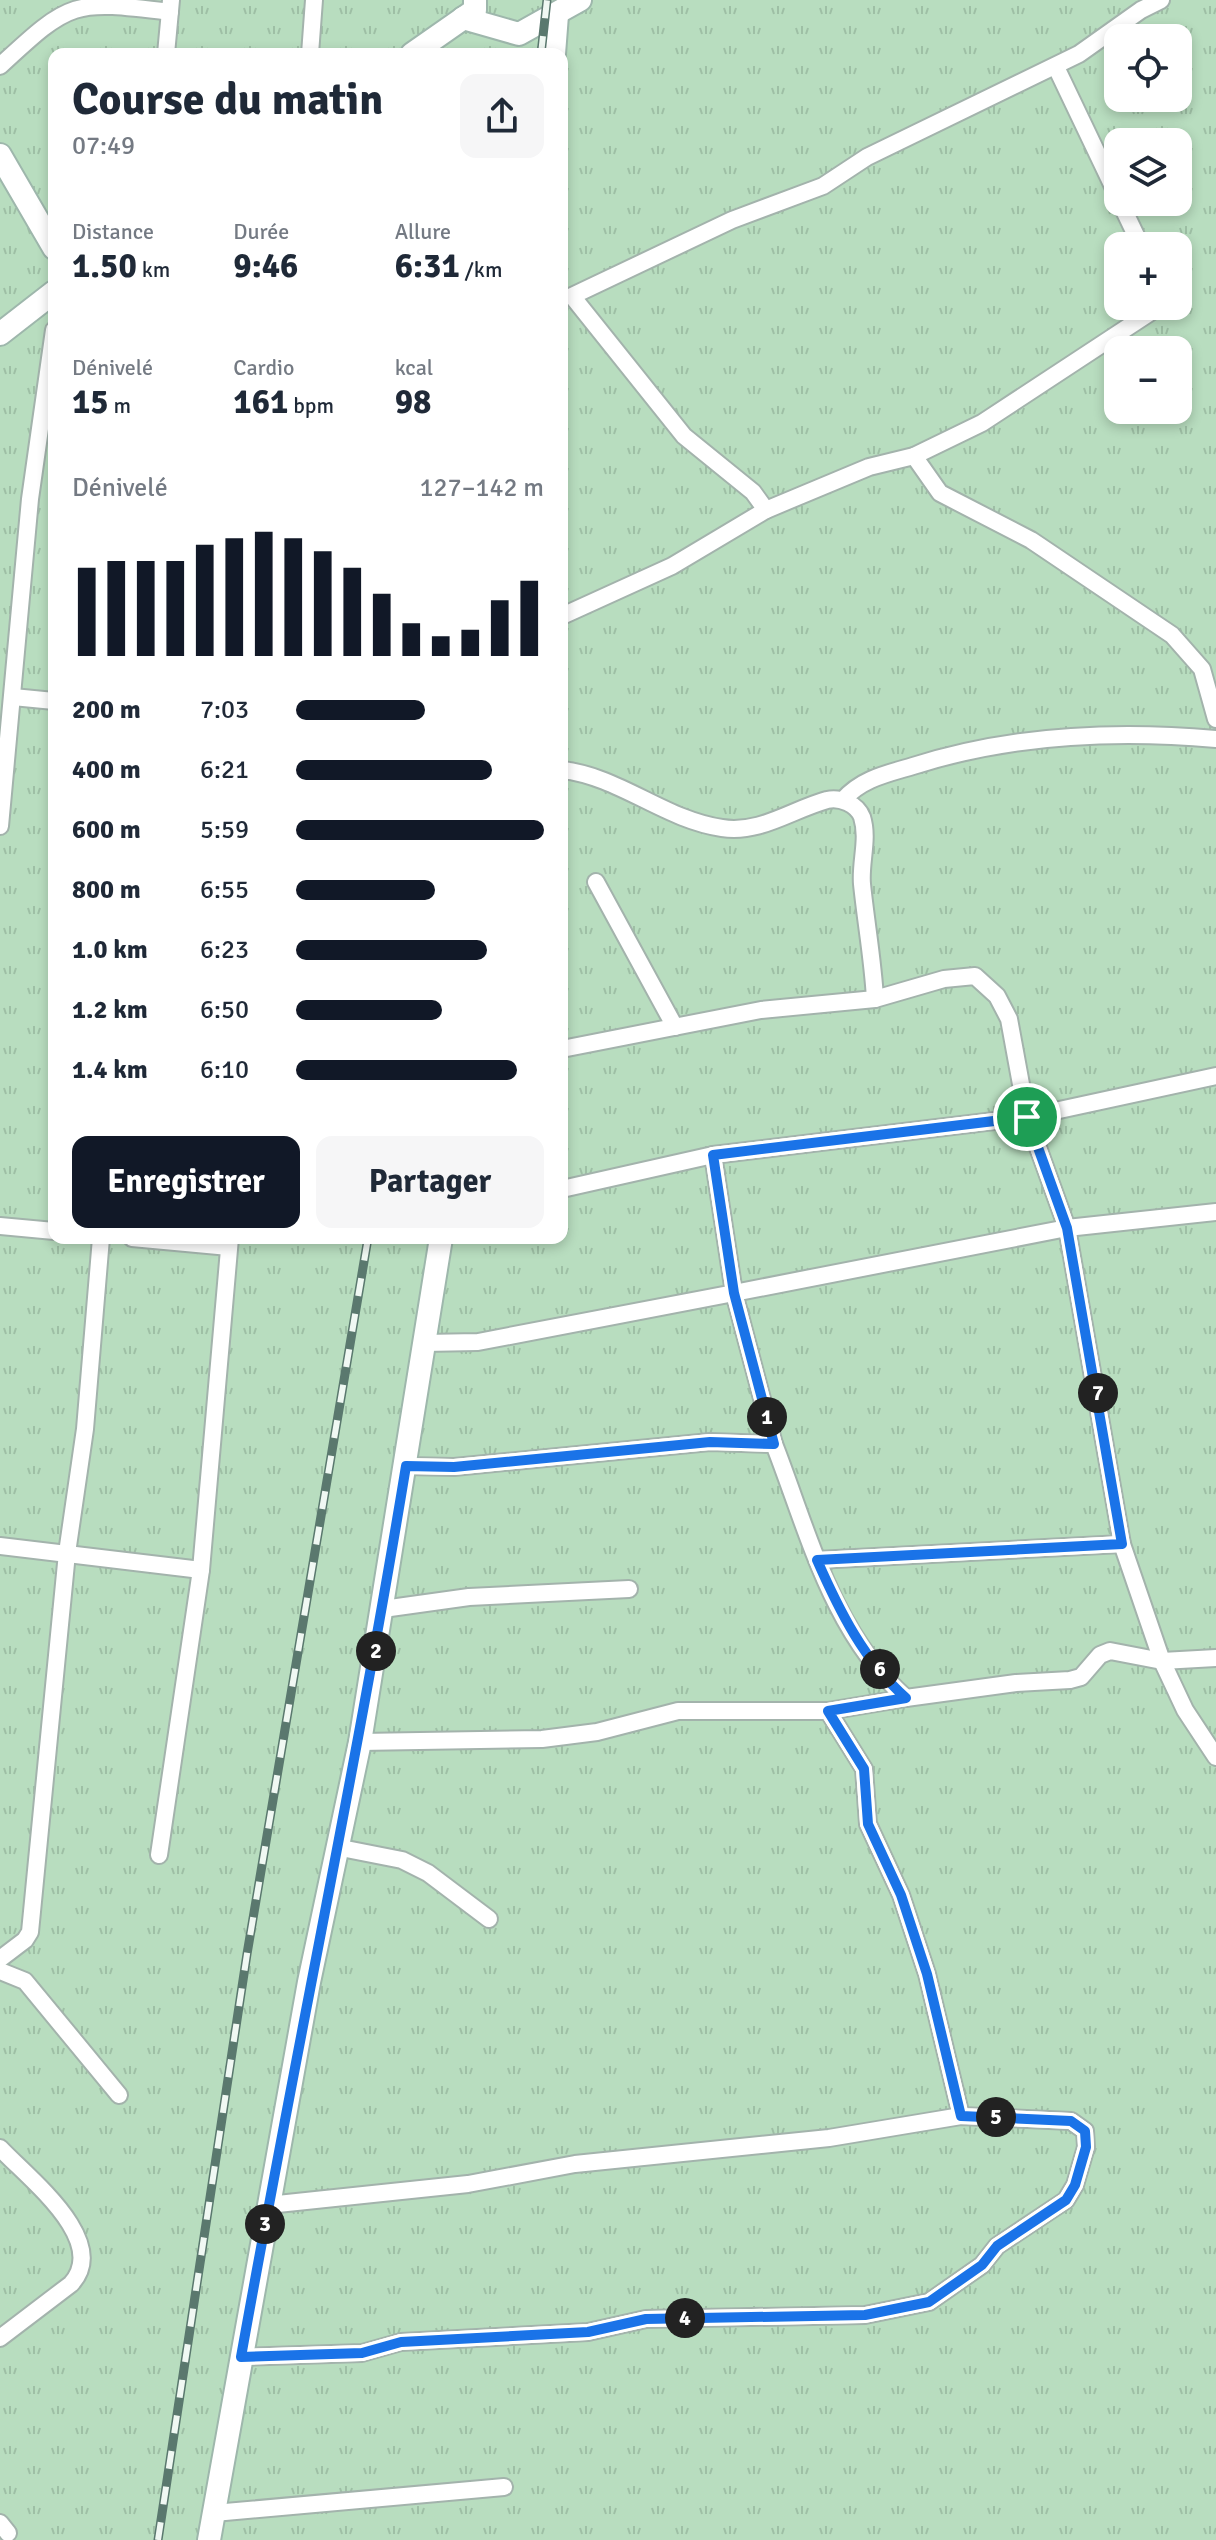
<!DOCTYPE html>
<html lang="fr">
<head>
<meta charset="utf-8">
<style>
	body { margin:0; font-family:Signika,sans-serif; background:#f6f6f7; color:#1f2937; height:100vh; display:flex; flex-direction:column; font-size:30px; white-space:nowrap }
	* { box-sizing:border-box; margin:0 }
	p { font-size:26px; color:#747a83 }
	.icon { flex:none; width:44px; height:44px; fill:none; stroke:currentColor; stroke-width:2; stroke-linecap:round; stroke-linejoin:round }
	.map { position:relative; flex:1; overflow:hidden }
	.side { position:absolute; left:48px; top:48px; width:520px; height:1196px; display:flex; flex-direction:column; background:#fff; border-radius:16px; box-shadow:0 4px 12px #0003 }
	.side>* { flex:none }
	.buttons { position:absolute; left:1104px; top:24px; display:grid; gap:16px }
	.buttons a { display:grid; place-items:center; width:88px; height:88px; border-radius:16px; background:#fff; box-shadow:0 4px 12px #0003; font-size:40px }
	.pin { position:absolute; display:grid; place-items:center; width:68px; height:68px; color:#fff; margin:-34px; border:4px solid #fff; border-radius:50%; box-shadow:0 2px 8px #0007 }
	.km { position:absolute; width:40px; height:40px; margin:-20px; border-radius:50%; background:#222; color:#fff; font-size:22px; line-height:40px; text-align:center }
	.round { display:grid; place-items:center; flex:none; width:84px; height:84px; border-radius:16px; background:#f6f6f7 }
	.head { display:flex; align-items:center; justify-content:space-between; height:136px; padding:0 24px }
	h1 { font-size:44px; font-weight:700; line-height:60px }
	.figures { display:grid; grid-template-columns:repeat(3,1fr); gap:12px; height:136px; padding:8px 24px }
	.figures div { display:grid; align-content:center }
	.figures b { font-size:34px; font-weight:700 }
	.figures small { font-size:22px; font-weight:400 }
	.figures p { font-size:22px }
	.chart { height:224px; padding:16px 24px }
	.chart p { display:flex; justify-content:space-between }
	.chart svg { width:100%; height:144px; margin-top:8px; stroke:#111827; stroke-width:6 }
	.cta { display:flex; gap:16px; margin-top:auto; padding:16px 24px }
	.cta a { flex:1; height:92px; border-radius:16px; background:#111827; color:#fff; font-size:32px; font-weight:700; line-height:92px; text-align:center }
	.cta a+a { background:#f6f6f7; color:#1f2937 }
	ul { padding:0 24px; list-style:none; font-size:26px }
	li { display:grid; grid-template-columns:128px 96px 1fr; align-items:center; height:60px }
	li i { height:20px; border-radius:10px; background:#111827 }
	.map>svg:first-child { display:block }
	.grass { fill:url(#grass-tufts); fill-rule:evenodd }
	.lines { fill:none; stroke-linecap:round; stroke-linejoin:round }
	.street-casing { stroke:#a3b3ac; stroke-width:20 }
	.secondary-casing { stroke:#9eb7ac; stroke-width:26 }
	.street { stroke:#fff; stroke-width:16 }
	.secondary { stroke:#fff; stroke-width:22 }
	.rail-casing { stroke:#5a786e; stroke-width:9 }
	.rail { stroke:#f0f8f3; stroke-width:6; stroke-dasharray:18; stroke-linecap:butt }
	.route-casing { stroke:#fff; stroke-width:16 }
	.route { stroke:#1a73e8; stroke-width:10 }
</style>
</head>
<body>
<div class="map">
<svg width="1216" height="2540" viewBox="0 0 1216 2540">
	<defs>
		<pattern id="grass-tufts" width="24" height="20" patternUnits="userSpaceOnUse" patternTransform="scale(2)"><rect width="24" height="20" fill="#b8ddbf"/><path d="M3 7l-1-3M5 7V3M7 7l1-3M15 17l-1-3M17 17v-4M19 17l1-3" fill="none" stroke="#9ebfa5"/></pattern>
	</defs>
	<rect width="100%" height="100%" fill="#e0ebe5"/>
	<path class="grass" d="M0,0H1216V2540H0ZM1118,38H1178V98H1118ZM54,54H562V1238H54ZM1118,142H1178V202H1118ZM1118,246H1178V306H1118ZM1118,350H1178V410H1118Z"/>
	<g class="lines">
		<defs>
			<g id="street">
				<polyline points="166,54 171,0"/>
				<polyline points="310,54 314,0"/>
				<path d="M0,66C71,0 73,0 170,12"/>
				<polyline points="1056,67 1118,197"/>
				<polyline points="1120,202 1141,246"/>
				<polyline points="914,456 940,493 1031,540 1172,635 1202,669 1216,719"/>
				<polyline points="766,510 753,492 684,436 572,296 732,220 823,186 867,157 1079,54 1141,10 1161,0"/>
				<polyline points="562,616 672,566 766,510 869,467 914,456 982,423 1160,306"/>
				<polyline points="13,697 54,701"/>
				<path d="M562,770C619,776 665,820 722,828C760,834 791,810 827,800C840,797 857,804 862,817C869,839 860,862 862,884C866,923 873,961 875,999"/>
				<path d="M843,800C861,779 886,774 913,766C1010,735 1114,730 1216,739"/>
				<polyline points="0,826 30,499 54,330"/>
				<polyline points="596,882 675,1027"/>
				<polyline points="562,1049 761,1010 875,999 944,979 975,976 997,996 1009,1019 1027,1117 1067,1228 1122,1544 1162,1661 1185,1710 1216,1757"/>
				<polyline points="562,1189 713,1155 1027,1117 1216,1076"/>
				<polyline points="0,1226 54,1231"/>
				<polyline points="132,1238 229,1247"/>
				<polyline points="424,1343 478,1342 734,1293 713,1155"/>
				<polyline points="774,1444 734,1293 1067,1228 1216,1212"/>
				<path d="M406,1466L454,1467L710,1442L774,1444C808,1531 832,1633 906,1698L1016,1683L1070,1680L1081,1677L1100,1655L1110,1651L1162,1661L1216,1658"/>
				<polyline points="0,1546 201,1570"/>
				<polyline points="817,1560 1122,1544"/>
				<polyline points="383,1609 469,1597 629,1589"/>
				<polyline points="828,1711 864,1769 868,1824 901,1895 927,1974 961,2116"/>
				<polyline points="360,1742 542,1739 597,1732 678,1711 828,1711 906,1698"/>
				<polyline points="336,1847 402,1860 428,1873 489,1919"/>
				<polyline points="159,1855 201,1570 230,1238"/>
				<polyline points="0,1959 25,1940 30,1932 67,1553 85,1429 101,1238"/>
				<polyline points="0,1971 25,1981 119,2095"/>
				<path d="M0,2148C28,2178 111,2241 71,2284L0,2338"/>
				<polyline points="241,2357 362,2353 401,2342 588,2332 646,2319 865,2315 929,2302 982,2265 997,2246 1066,2200 1075,2185 1086,2147 1085,2131 1071,2121 961,2116 829,2138 575,2164 468,2184 268,2205"/>
				<polyline points="214,2513 504,2487"/>
				<polyline points="0,2523 8,2533"/>
			</g>
			<g id="secondary">
				<polyline points="463,18 519,34 580,0"/>
				<polyline points="412,54 475,10 475,0"/>
				<polyline points="554,54 557,15"/>
				<polyline points="0,155 54,248"/>
				<polyline points="0,334 54,292"/>
				<polyline points="209,2540 309,1982 360,1742 441,1238"/>
			</g>
		</defs>
		<use href="#street" class="street-casing"/>
		<use href="#secondary" class="secondary-casing"/>
		<use href="#street" class="street"/>
		<use href="#secondary" class="secondary"/>
		<defs>
			<g id="rail">
				<polyline points="541,54 547,0"/>
				<polyline points="158,2540 247,1954 368,1238"/>
			</g>
		</defs>
		<use href="#rail" class="rail-casing"/>
		<use href="#rail" class="rail"/>
	</g>
	<g class="lines">
		<defs>
			<path id="route" d="M1027,1117L1067,1228L1122,1544L817,1560C839,1610 864,1661 906,1698L828,1711L864,1769L868,1824L901,1895L927,1974L961,2116L1071,2121L1085,2131L1086,2147L1075,2185L1066,2200L997,2246L982,2265L929,2302L865,2315L646,2319L588,2332L401,2342L362,2353L241,2357C294,2060 357,1764 406,1466L454,1467L710,1442L774,1444L734,1293L713,1155Z"/>
		</defs>
		<use href="#route" class="route-casing"/>
		<use href="#route" class="route"/>
	</g>
</svg>
<div class="buttons">
<a><svg class="icon" aria-label="locate" viewBox="0 0 24 24"><circle cx="12" cy="12" r="6"/><path d="M12 2v4M12 18v4M2 12h4M18 12h4"/></svg></a>
<a><svg class="icon" aria-label="layers" viewBox="0 0 24 24"><path d="M12 4l9 5-9 5-9-5zM3 14l9 5 9-5"/></svg></a>
<a>+</a>
<a>−</a>
</div>
<div class="pin" style="left:1027px;top:1117px;background:#1e9e55"><svg class="icon" aria-label="arrive" viewBox="0 0 24 24"><path d="M6 21V4h12l-3 4 3 4H6"/></svg></div>
<b class="km" style="left:767px;top:1417px">1</b>
<b class="km" style="left:376px;top:1651px">2</b>
<b class="km" style="left:265px;top:2224px">3</b>
<b class="km" style="left:685px;top:2318px">4</b>
<b class="km" style="left:996px;top:2117px">5</b>
<b class="km" style="left:880px;top:1669px">6</b>
<b class="km" style="left:1098px;top:1393px">7</b>
<section class="side">
<div class="head"><div><h1>Course du matin</h1><p>07:49</p></div><a class="round"><svg class="icon" aria-label="share" viewBox="0 0 24 24"><path d="M12 15V3M7 8l5-5 5 5M5 13v7h14v-7"/></svg></a></div>
<div class="figures">
<div><p>Distance</p><b>1.50<small> km</small></b></div>
<div><p>Durée</p><b>9:46</b></div>
<div><p>Allure</p><b>6:31<small> /km</small></b></div>
</div>
<div class="figures">
<div><p>Dénivelé</p><b>15<small> m</small></b></div>
<div><p>Cardio</p><b>161<small> bpm</small></b></div>
<div><p>kcal</p><b>98</b></div>
</div>
<div class="chart"><p><span>Dénivelé</span>127–142 m</p>
<svg viewBox="0 0 160 44" preserveAspectRatio="none"><path d="M5 44V17M15 44V15M25 44V15M35 44V15M45 44V10M55 44V8M65 44V6M75 44V8M85 44V12M95 44V17M105 44V25M115 44V34M125 44V38M135 44V36M145 44V27M155 44V21"/></svg>
</div>
<ul>
<li><b>200 m</b>7:03<i style="width:52%"></i></li>
<li><b>400 m</b>6:21<i style="width:79%"></i></li>
<li><b>600 m</b>5:59<i style="width:100%"></i></li>
<li><b>800 m</b>6:55<i style="width:56%"></i></li>
<li><b>1.0 km</b>6:23<i style="width:77%"></i></li>
<li><b>1.2 km</b>6:50<i style="width:59%"></i></li>
<li><b>1.4 km</b>6:10<i style="width:89%"></i></li>
</ul>
<div class="cta"><a>Enregistrer</a><a>Partager</a></div>
</section>
</div>
</body>
</html>
